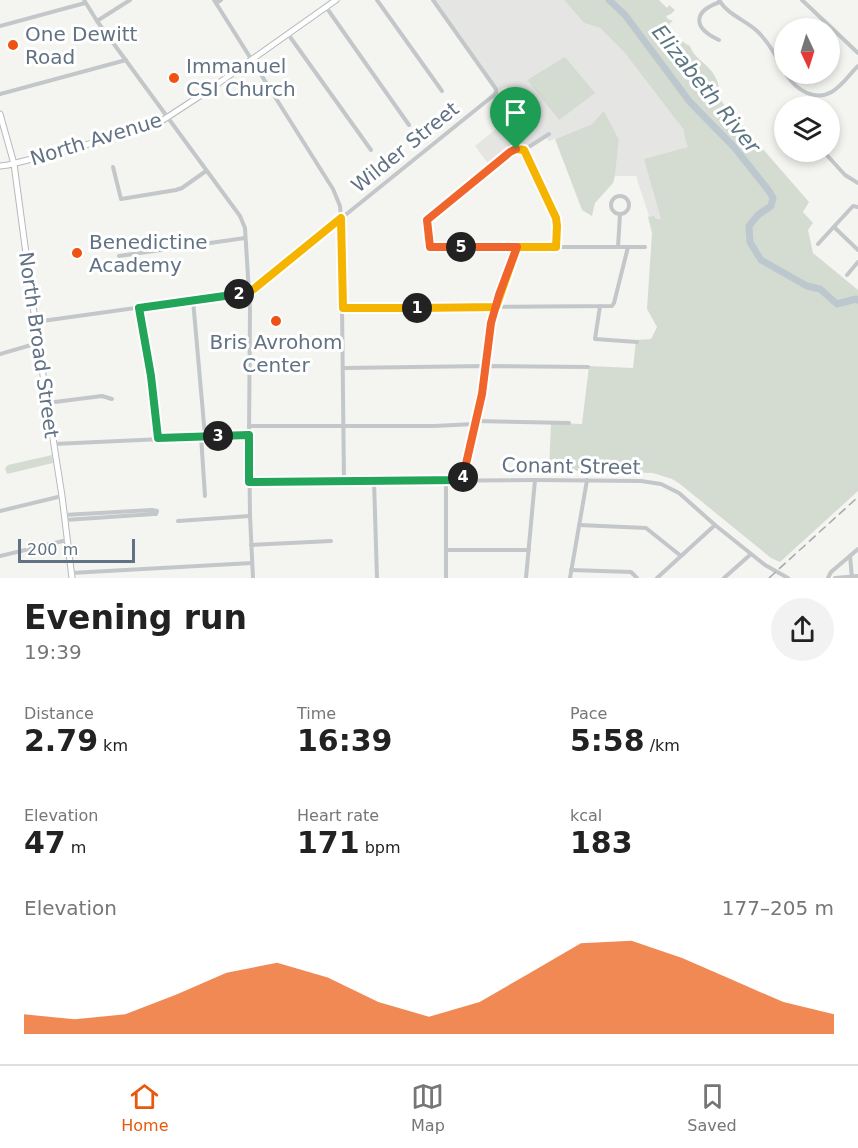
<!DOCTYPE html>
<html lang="en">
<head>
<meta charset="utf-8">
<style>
	body { margin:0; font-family:"DejaVu Sans",sans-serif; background:#f2f2f2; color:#222; height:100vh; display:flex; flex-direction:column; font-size:22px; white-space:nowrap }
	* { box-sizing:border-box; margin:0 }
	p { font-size:20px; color:#767676 }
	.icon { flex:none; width:33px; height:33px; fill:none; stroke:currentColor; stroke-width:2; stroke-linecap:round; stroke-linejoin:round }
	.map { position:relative; height:578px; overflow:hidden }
	.panel { display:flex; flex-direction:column; background:#fff; flex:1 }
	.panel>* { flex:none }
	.needle { width:39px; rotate:176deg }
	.buttons { position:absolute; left:774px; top:18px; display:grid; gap:12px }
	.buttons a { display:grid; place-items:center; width:66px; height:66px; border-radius:50%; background:#fff; box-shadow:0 3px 9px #0003; font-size:30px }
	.scale { position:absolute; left:18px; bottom:15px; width:117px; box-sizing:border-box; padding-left:6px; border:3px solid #617284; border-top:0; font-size:16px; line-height:21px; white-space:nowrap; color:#617284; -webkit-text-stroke:4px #fff; paint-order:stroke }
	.pin { position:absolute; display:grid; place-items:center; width:51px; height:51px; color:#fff; margin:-62px -26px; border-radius:50% 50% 50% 0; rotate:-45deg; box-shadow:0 0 6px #0007 }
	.pin .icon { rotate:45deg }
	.km { position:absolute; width:30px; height:30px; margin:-15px; border-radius:50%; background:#222; color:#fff; font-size:16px; line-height:30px; text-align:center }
	.round { display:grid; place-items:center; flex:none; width:63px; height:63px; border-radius:32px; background:#f2f2f2 }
	.summary { display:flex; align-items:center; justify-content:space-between; height:102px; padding:0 24px }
	h1 { font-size:33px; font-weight:600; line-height:45px }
	.metrics { display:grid; grid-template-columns:repeat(3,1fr); gap:9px; height:102px; padding:6px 24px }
	.metrics div { display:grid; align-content:center }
	.metrics b { font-size:30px; font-weight:600 }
	.metrics small { font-size:16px; font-weight:400 }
	.metrics p { font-size:16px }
	.chart { height:168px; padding:12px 24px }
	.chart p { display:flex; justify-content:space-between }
	.chart svg { width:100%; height:108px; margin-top:6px; fill:#ea580c; opacity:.7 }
	.menu { display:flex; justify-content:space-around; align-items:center; height:84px; border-top:2px solid #e0e0e0; background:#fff; font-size:16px; color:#767676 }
	.menu a { display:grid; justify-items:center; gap:3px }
	.menu .active { color:#ea580c }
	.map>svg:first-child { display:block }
	.built { fill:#e5e6e4 }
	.green { fill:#d4dcd1 }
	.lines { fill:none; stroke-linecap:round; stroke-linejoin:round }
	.river { stroke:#bdc8ce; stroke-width:7 }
	.major-casing { stroke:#b6babe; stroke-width:7 }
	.minor { stroke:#c3c7ca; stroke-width:4 }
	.major { stroke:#fff; stroke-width:5 }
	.rail { stroke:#a3a9af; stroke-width:1.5; stroke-dasharray:9 4.5; stroke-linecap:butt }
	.split-1-casing { stroke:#fff; stroke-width:12 }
	.split-2-casing { stroke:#fff; stroke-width:12 }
	.split-3-casing { stroke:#fff; stroke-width:12 }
	.split-4-casing { stroke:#fff; stroke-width:12 }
	.split-5-casing { stroke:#fff; stroke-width:12 }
	.split-6-casing { stroke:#fff; stroke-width:12 }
	.split-1 { stroke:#f5b400; stroke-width:8 }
	.split-2 { stroke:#f5b400; stroke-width:8 }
	.split-3 { stroke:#22a559; stroke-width:8 }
	.split-4 { stroke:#22a559; stroke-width:8 }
	.split-5 { stroke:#f0652b; stroke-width:8 }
	.split-6 { stroke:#f0652b; stroke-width:8 }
	.poi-dot { fill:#f15213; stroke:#fff; stroke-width:2 }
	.labels { text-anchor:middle; stroke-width:6; stroke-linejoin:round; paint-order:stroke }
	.poi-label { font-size:20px; fill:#617284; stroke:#fff; text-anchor:start }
	.street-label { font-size:20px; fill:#617284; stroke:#fff }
	.water-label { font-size:21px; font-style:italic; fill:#5c7681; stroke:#fff }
</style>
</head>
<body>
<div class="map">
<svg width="858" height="578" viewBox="0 0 858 578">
	<rect width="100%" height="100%" fill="#f4f5f0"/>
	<polygon class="built" points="435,0 564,0 584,23 600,28 625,53 686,128 706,187 702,188 663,230 648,217 649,216 636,176 615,176 619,140 592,124 549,141 546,137 523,152 492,169 475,146 522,108 506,86 498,91 458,35"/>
	<g class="green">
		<path d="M564,0H659L667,8L669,5L675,10L671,14L666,16L668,19L673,21L669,24C671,32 683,43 690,46C694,58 706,63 713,73C719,82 720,92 722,102L809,202L803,212L813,223L808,230L813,253L858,290V491L780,562L771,558L680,484L672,479L653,473L549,470L551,423L582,424L589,366L633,368L636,340L651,339L657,327L647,309L652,233L648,217L654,216L656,219H661L644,159L688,147L685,139L684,130L625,53L600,28L584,23Z"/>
		<polygon points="565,57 595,93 559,120 527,80"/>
		<polygon points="604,111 619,140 615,176 613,183 595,203 592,216 582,210 555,139 592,124"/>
		<polygon points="52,455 53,463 7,474 5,468 8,465"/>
	</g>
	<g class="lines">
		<polyline class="river" points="609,0 625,15 690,102 734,147 769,191 773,198 771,206 758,215 749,226 750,242 761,260 807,286 820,289 837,304 856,299 858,300"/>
		<defs>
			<g id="major">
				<polyline points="0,114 14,164 38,343 62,496 72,578"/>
				<polyline points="0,166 8,165 79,147 160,122 206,92 336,0"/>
			</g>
		</defs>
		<use href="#major" class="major-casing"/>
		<g class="minor">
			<polyline points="84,0 97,21 240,216 245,228 250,309 249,435 250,516 253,578"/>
			<polyline points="214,0 333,189 340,206 341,218 344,481"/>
			<polyline points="377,0 442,91"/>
			<path d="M719,0C727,14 745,20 757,31C769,42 777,57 784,71"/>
			<polyline points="802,0 858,53"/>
			<polyline points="216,3 221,0"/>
			<polyline points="326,7 409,125"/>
			<polyline points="97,21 130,0"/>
			<polyline points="0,26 85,3"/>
			<polyline points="288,34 371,150"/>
			<path d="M719,40C693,28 692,12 720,2"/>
			<path d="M786,74C791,82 798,89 807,93C832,103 843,81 858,66"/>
			<polyline points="0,94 126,60"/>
			<polyline points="549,134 524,150 516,149 510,152 429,217 427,220 430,247 645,247"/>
			<polyline points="524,150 556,218 557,226 556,247"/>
			<polyline points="824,152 845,175 858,183"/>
			<polyline points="113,167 121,199 176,190 182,188 206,171"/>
			<circle cx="620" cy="205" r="9"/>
			<polyline points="834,227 858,250"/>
			<polyline points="818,244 853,206 858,207"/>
			<polyline points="618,247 620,214"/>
			<polyline points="119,256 245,238"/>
			<polyline points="847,275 858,262"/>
			<polyline points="193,300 205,436"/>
			<polyline points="600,306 595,339 637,342"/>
			<polyline points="139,308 151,376 158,438"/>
			<polyline points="343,308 612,306 614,303 628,247"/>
			<polyline points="35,322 250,292 494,95 496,92 496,89 433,0"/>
			<polyline points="0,354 38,343"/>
			<polyline points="343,368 486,366 588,367"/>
			<polyline points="47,403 102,396 112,399"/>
			<polyline points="476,421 569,423"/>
			<polyline points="249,426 434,426 475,424"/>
			<polyline points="201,436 205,496"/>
			<polyline points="54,444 249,435"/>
			<polyline points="446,480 446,578"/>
			<polyline points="462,480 482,394 491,323 499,295 517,247"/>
			<polyline points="374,481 377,578"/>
			<polyline points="249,482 535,480 641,481 661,484 679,493 715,525 765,565 788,578"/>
			<polyline points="0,511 62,496"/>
			<polyline points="64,515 152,510 157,511 156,514 154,514 65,520"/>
			<polyline points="178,521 250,516"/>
			<polyline points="579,525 646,528 681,556"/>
			<polyline points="251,545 331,541"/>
			<polyline points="446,550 529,550"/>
			<polyline points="0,556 67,540"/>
			<polyline points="850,556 852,578"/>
			<polyline points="571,570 631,572 637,578"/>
			<polyline points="71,573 252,563"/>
			<polyline points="526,578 535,480"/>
			<polyline points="570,578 587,480"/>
			<polyline points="657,578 715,525"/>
			<polyline points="724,578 751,554"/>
			<polyline points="828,578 831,572 858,549"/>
			<polyline points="835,578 858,576"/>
		</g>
		<use href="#major" class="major"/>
		<polyline class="rail" points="769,578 858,497"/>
	</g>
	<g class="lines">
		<defs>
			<polyline id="split-1" points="417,308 496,307 517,247 556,247 557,226 556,218 524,150 516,149"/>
			<polyline id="split-2" points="239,294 250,292 341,218 343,308 417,308"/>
			<polyline id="split-3" points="218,436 158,438 151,376 139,308 239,294"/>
			<polyline id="split-4" points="218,436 249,435 249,482 462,480 463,477"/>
			<polyline id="split-5" points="461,247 517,247 499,295 491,323 482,394 463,477"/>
			<polyline id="split-6" points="461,247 430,247 427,220 510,152 516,149"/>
		</defs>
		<use href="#split-1" class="split-1-casing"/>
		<use href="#split-2" class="split-2-casing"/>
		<use href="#split-3" class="split-3-casing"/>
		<use href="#split-4" class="split-4-casing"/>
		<use href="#split-5" class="split-5-casing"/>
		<use href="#split-6" class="split-6-casing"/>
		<use href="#split-1" class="split-1"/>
		<use href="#split-2" class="split-2"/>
		<use href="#split-3" class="split-3"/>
		<use href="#split-4" class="split-4"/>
		<use href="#split-5" class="split-5"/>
		<use href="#split-6" class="split-6"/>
	</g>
	<g class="poi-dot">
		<circle cx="13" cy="45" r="6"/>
		<circle cx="174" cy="78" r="6"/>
		<circle cx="77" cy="253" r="6"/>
		<circle cx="276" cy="321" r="6"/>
	</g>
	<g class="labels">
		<g class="poi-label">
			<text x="25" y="41">One Dewitt<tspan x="25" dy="23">Road</tspan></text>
			<text x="186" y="73">Immanuel<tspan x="186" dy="23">CSI Church</tspan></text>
			<text x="89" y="249">Benedictine<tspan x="89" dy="23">Academy</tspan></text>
			<text x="276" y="349" text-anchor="middle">Bris Avrohom<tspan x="276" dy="23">Center</tspan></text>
		</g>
		<g class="street-label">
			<text transform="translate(96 139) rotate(-17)" y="7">North Avenue</text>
			<text transform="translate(405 147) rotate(-39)" y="7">Wilder Street</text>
			<text transform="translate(39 345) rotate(82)" y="7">North Broad Street</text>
			<text transform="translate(571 466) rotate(1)" y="7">Conant Street</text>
		</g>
		<g class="water-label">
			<text transform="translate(706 89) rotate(51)" y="7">Elizabeth River</text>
		</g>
	</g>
</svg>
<div class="buttons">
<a><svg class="needle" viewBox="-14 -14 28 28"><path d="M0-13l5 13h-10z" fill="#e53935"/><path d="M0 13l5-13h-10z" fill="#767676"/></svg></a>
<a><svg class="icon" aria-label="layers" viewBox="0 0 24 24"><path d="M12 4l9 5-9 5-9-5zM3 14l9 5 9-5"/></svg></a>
</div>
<div class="scale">200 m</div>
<div class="pin" style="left:516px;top:149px;background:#1e9e55"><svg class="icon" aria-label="arrive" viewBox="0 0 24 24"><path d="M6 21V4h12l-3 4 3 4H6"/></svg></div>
<b class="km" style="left:417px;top:308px">1</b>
<b class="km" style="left:239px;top:294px">2</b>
<b class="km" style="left:218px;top:436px">3</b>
<b class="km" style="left:463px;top:477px">4</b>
<b class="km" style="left:461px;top:247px">5</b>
</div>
<section class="panel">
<div class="summary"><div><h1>Evening run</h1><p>19:39</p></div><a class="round"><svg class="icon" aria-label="share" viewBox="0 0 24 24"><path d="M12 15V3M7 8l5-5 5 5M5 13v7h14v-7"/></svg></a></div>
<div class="metrics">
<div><p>Distance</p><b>2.79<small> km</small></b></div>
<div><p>Time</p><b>16:39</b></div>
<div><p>Pace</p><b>5:58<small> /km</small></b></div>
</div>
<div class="metrics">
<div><p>Elevation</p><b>47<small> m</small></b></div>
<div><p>Heart rate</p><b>171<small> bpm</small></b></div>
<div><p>kcal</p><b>183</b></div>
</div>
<div class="chart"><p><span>Elevation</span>177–205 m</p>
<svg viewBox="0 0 160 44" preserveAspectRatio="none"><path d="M0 44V36L10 38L20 36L30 28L40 19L50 15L60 21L70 31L80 37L90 31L100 19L110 7L120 6L130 13L140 22L150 31L160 36V44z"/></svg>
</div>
</section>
<nav class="menu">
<a class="active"><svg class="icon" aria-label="home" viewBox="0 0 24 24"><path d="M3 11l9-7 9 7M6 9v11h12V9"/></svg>Home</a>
<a><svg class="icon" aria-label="map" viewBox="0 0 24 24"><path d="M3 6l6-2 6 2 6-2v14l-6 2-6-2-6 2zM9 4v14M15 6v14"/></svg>Map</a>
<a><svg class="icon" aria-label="saved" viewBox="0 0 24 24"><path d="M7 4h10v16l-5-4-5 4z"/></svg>Saved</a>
</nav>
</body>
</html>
